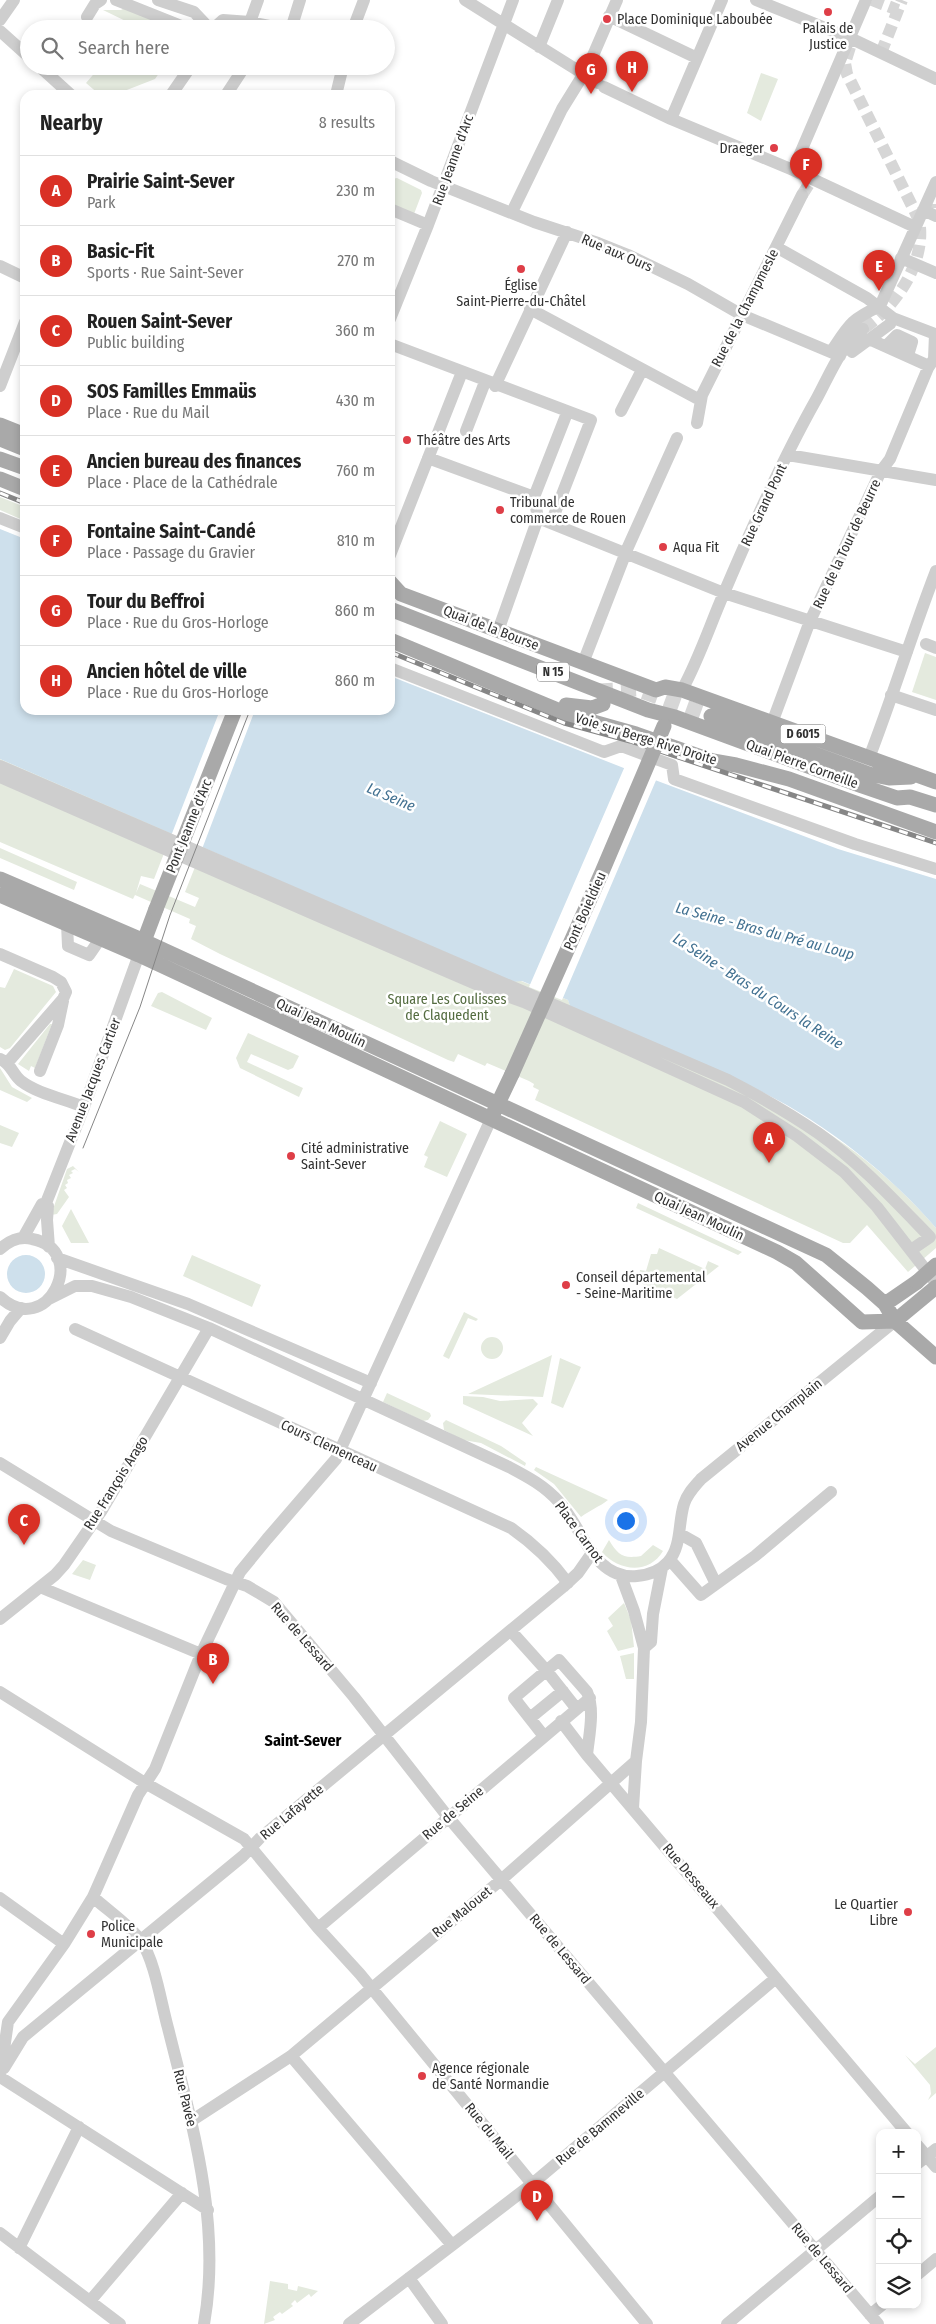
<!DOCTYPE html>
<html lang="en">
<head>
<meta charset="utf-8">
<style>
  body { margin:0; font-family:"Fira Sans Condensed",sans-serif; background:#f2f2f2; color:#222 }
  .controls { position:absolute; right:15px; bottom:15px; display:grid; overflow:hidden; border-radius:10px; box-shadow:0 2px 8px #0003 }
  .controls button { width:45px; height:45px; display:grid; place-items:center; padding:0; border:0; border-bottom:1px solid #e0e0e0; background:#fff; color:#222; font:25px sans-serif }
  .you { position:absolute; left:625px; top:1520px; width:18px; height:18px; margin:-12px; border:4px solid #fff; border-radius:50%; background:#1a73e8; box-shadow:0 0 0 8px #1a73e833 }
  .badge { display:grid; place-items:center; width:32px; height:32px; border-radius:50%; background:#d93025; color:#fff; font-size:16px; font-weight:700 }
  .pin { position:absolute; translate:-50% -41px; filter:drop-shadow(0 1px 2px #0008) }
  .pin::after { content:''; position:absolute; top:26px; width:18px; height:15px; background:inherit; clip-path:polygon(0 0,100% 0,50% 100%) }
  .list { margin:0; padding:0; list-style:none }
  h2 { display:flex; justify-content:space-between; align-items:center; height:65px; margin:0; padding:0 20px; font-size:21px }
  h2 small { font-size:16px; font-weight:400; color:#767676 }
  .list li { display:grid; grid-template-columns:32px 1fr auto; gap:15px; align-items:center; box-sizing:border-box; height:70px; padding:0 20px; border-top:1px solid #e0e0e0 }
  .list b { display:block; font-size:19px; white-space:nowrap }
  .list p { margin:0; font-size:16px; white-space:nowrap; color:#767676 }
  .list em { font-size:16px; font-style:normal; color:#767676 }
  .icon { flex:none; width:28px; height:28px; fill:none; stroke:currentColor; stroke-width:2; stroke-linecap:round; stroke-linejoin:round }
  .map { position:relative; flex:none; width:936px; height:2324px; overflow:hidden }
  .search { position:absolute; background:#fff; box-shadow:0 2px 8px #0003; left:20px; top:20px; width:375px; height:55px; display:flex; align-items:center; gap:12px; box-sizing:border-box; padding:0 18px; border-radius:28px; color:#767676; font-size:19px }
  .panel { position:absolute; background:#fff; box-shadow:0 2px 8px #0003; left:20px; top:90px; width:375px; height:625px; border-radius:15px }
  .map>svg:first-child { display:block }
</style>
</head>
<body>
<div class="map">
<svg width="936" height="2324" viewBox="0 0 936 2324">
  <rect width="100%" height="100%" fill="#fff"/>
  <path fill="#e4eade" d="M126,7L181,29H142L103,10H121Z
    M96,66H164L155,79L114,95H100L86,83L98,69Z
    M761,73L778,79L761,121L747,113Z
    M397,178L421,190L422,193L414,214L390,205V185L392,179Z
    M0,497L25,507V521L0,510Z
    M925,653L936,657V700L912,692Z
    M0,759L172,833L154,879L141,876L136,893L140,884L195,907L199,898L185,892L203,847L307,894L568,1000L570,1005C702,1064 840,1114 936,1228V1248L908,1272L867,1225L850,1243H843L535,1100L539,1090L533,1087L534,1084L529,1081L487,1063L485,1066L458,1054L454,1062L448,1060L220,954L191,939L196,926L189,923L190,919L135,895L133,899L0,842Z
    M0,848L77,882L74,890L0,858Z
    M14,969L53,986L56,992L10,1048L5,1050L0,1047V987L5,988Z
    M162,992L212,1018L206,1030L151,1006L158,993Z
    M50,1024H52L35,1068L31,1066L29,1071L18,1064Z
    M248,1033L299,1056L293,1068L288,1070L251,1054L247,1062L303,1088L299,1097L240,1068L236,1058Z
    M0,1068L12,1087L32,1098L27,1102L0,1090Z
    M440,1121L467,1134L447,1177L424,1167L428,1157L424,1155Z
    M0,1125L19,1133L12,1147L0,1143Z
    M73,1166L79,1172L75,1169L71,1171L73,1173L69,1175L71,1178L67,1180L68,1183L65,1185L67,1188L64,1190L69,1197L57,1214L51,1215L67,1169Z
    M638,1203L742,1252L738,1255L636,1208Z
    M71,1209L89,1243H71L62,1226Z
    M659,1248L705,1269L708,1261L719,1266L677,1299L638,1282L640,1270L646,1271L651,1254H657Z
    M192,1255L261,1285L252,1307L183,1276Z
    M464,1312L478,1319L476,1321L468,1318L449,1359L443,1356Z
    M481 1348a11 11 0 1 1 22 0a11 11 0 1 1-22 0Z
    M552,1355L543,1397L468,1394Z
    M560,1358L581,1367L563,1408L551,1403Z
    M387,1393L430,1413L431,1416L428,1420L423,1421L383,1402Z
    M463,1396L483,1397L500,1401L533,1399L538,1404L522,1423L533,1436L463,1404Z
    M446,1420L501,1446L526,1463L525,1466L481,1443L463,1440L444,1430L443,1423Z
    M536,1467L608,1500C599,1507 590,1510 581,1517L554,1484L534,1470Z
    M609,1540C618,1555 623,1559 641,1556L653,1545L663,1551C649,1575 618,1571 602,1552Z
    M83,1560L96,1565L90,1580L72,1574Z
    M624,1603L631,1620L634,1647L618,1651L607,1631L613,1626L608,1618Z
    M634,1653V1679H626L620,1656Z
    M936,2047V2093L928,2100L931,2094L930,2085L905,2055L915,2064Z
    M270,2281L288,2284V2289L297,2291L298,2286L318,2291L311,2297L309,2294L297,2303L295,2300L291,2304L293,2306L282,2314L280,2312L273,2317L275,2320L264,2324Z"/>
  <path fill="#cee0ec" d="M0,529L25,539V710H390V676L639,774L838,849L936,879V1228C892,1176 825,1123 764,1093C700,1061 634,1035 570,1006L568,1000L522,981L512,982L0,759Z
    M7 1274a19 19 0 1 1 38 0a19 19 0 1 1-38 0Z"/>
  <path fill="#fff" d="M220,710H255L202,849L171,836Z
    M625,766L657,778L562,1000L529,987Z"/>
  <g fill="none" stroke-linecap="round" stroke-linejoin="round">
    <path stroke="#d6d6d6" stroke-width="12" stroke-dasharray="12 6" stroke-linecap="butt" d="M872,0L898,10
      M850,47L845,63L847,74L919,220C927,262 896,306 863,329
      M881,53L902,0
      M802,195L809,184
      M936,204V208"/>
    <path stroke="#d6d6d6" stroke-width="15" stroke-dasharray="15 8" stroke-linecap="butt" d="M598,691L636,689L711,716"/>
    <path stroke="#cecece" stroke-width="12" d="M116,0L189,29
      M158,0L194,12L210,29
      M465,0L598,83
      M756,0L850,38L936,79
      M609,16L697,58
      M87,17L95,4L101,0
      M0,20L14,0
      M250,22L258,0
      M213,29L223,20L250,22L284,29
      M291,29L300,0
      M353,29L364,0
      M0,31L29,57
      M539,47L558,0
      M39,66L71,95
      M604,87L671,119L793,170L915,227
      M171,95L191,66
      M226,95L245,66
      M336,95L343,66
      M671,119L722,0
      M390,161L431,181L534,222L598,243L628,255L688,284L742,315L840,356
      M793,170L866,0
      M390,209L428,225
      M923,210L936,216
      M512,212L562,109L588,67L617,0
      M776,247L867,298L893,318L935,334L934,359
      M901,258L936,273
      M0,266L25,278
      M880,306L936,182
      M530,309L700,400
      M390,319L428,225L513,0
      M897,335L912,342L909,352L889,343Z
      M869,339L929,366
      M390,344L591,420L551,523
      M831,352C849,325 850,320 880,306
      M852,352L890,324L893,318
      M0,386L25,322
      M495,386L567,232
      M621,411L642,370
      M697,423L702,395L802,195
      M466,431L485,382
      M788,455L936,480
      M428,458L534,497
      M0,518L25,528
      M538,518L724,593L907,652
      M390,555L462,372
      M498,631L538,518L534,497L567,413
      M926,644L936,648
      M583,663L628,547L677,438
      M390,668L604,752L621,746L672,765L674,779L855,844L936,869
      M682,690C699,659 710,625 724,593C752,527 782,460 817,398C830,374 841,345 863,329
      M891,695L936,710
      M772,723L810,621L881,471L890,459L928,368L934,359L936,360
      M869,758C893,696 912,633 936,571
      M0,766L728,1080C759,1096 789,1113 818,1133C859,1162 895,1201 930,1237L911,1250
      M0,777L325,919L485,988L524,1002L744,1102L797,1136L844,1172L877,1207L936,1283
      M67,924L68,946L89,955L100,939
      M0,954L53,977L61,982L66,992L63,999L8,1062
      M0,1059C11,1063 12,1074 21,1081C38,1094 65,1099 84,1107
      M40,1071L58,1025L63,1001
      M23,1238L42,1204L46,1203
      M49,1247L47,1220L48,1206L46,1203L84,1107L142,946
      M0,1249C9,1241 20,1236 32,1239C91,1250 47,1341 0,1297
      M57,1258L188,1304L371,1383
      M49,1299L75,1286H92L131,1297L209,1328L509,1467C528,1477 545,1486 559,1502C583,1528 593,1580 637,1576C649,1575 660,1571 668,1562C682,1546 678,1523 684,1504C687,1494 694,1487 701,1479L895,1321
      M75,1329L511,1528C534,1544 551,1560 568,1583
      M0,1338L10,1321L21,1308
      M0,1463L111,1531L226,1579L247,1586L274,1602L354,1697L448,1817L878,2324
      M680,1534L696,1543L716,1584
      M670,1560L701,1595L755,1556L831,1492
      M621,1576L634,1611L644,1648L641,1722L636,1761L633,1808
      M40,1587L201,1654
      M0,1619L55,1575L64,1565L102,1510L209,1328
      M511,1631L546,1670L576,1708
      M644,1648L651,1642L653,1614L662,1568
      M0,1692L145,1783L244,1839L318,1928L360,1974L647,2324
      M530,1718L563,1691
      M561,1721L587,1755
      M543,1735L514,1698L559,1660L587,1692C595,1710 589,1735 587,1755L907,2133
      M93,1897C106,1909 132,1927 141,1941C155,1961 161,2003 168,2028C192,2124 222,2224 204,2324
      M0,1898L64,1944
      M318,1928L590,1698
      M291,2056L452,2245
      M4,2068L23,2037L243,1856L260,1838L563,1587L578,1573L592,1553
      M0,2077L8,2022L64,1944L93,1897L138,1795L155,1769L201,1654L240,1572L267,1539L336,1459L491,1119
      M0,2077L208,2210
      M191,2121L291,2056L501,1880L636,1761
      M917,2145L936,2167
      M917,2164L936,2149
      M0,2233L120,2324
      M19,2248L79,2127
      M917,2275L936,2259
      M409,2278L442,2324
      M90,2301L182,2193
      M870,2315L882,2305
      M349,2324L532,2184L776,1978
      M727,2324L880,2196"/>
    <path stroke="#a9a9a9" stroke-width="15" d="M0,425L25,435
      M0,439L25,449
      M0,459L25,468
      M0,479L25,489
      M390,582L401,594L656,690L665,687L682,690L936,782
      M390,609L648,710L675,717L862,786L897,798L910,797L936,805
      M390,640L572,716L636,734L713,761L736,765L789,779L936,832
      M566,705L592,708L603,704
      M711,716L869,774L889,778L911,777
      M0,879L144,941L826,1255L867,1288L885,1304L895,1321L936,1357
      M0,895L139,955L777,1252L796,1263L862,1322L895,1321
      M144,941L156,909
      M493,1114L512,1074
      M885,1304L917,1282
      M895,1321L936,1287"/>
    <path stroke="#868686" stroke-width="1" d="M83,1148L140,1007L170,915L250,710"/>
    <defs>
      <path id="rail" d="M0,493L25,503
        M390,652L564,723L630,741L936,843"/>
    </defs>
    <use href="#rail" stroke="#868686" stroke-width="5"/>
    <use href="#rail" stroke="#fff" stroke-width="3" stroke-dasharray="9" stroke-linecap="butt"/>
    <path stroke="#a9a9a9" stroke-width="15" d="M156,909L235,710
      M512,1074L602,872L664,726
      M917,1282L936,1265"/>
  </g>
  <g fill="#de3e47" stroke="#fff" stroke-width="2">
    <circle cx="828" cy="12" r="5"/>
    <circle cx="607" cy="19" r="5"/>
    <circle cx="774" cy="148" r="5"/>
    <circle cx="521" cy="269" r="5"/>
    <circle cx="407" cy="440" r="5"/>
    <circle cx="500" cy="510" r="5"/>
    <circle cx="663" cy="547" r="5"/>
    <circle cx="291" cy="1156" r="5"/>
    <circle cx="566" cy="1285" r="5"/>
    <circle cx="908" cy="1912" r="5"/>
    <circle cx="91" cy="1934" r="5"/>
    <circle cx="422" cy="2076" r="5"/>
  </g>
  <g text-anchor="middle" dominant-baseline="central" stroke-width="5" stroke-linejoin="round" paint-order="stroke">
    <g fill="#fff" stroke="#6f6f6f" stroke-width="1">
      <rect x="537" y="662.5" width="32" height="19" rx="4"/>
      <rect x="780.5" y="724.5" width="45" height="19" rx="4"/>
    </g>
    <g font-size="12" font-weight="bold" fill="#313131">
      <text x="553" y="672">N 15</text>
      <text x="803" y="734">D 6015</text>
    </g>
    <g font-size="14" fill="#313131" stroke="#fff" text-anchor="start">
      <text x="617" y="19">Place Dominique Laboubée</text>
      <text x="828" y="28" text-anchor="middle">Palais de<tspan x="828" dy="16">Justice</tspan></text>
      <text x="764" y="148" text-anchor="end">Draeger</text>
      <text x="521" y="285" text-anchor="middle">Église<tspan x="521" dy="16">Saint-Pierre-du-Châtel</tspan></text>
      <text x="417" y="440">Théâtre des Arts</text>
      <text x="510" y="502">Tribunal de<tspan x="510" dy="16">commerce de Rouen</tspan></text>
      <text x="673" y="547">Aqua Fit</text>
      <text x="301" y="1148">Cité administrative<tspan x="301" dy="16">Saint-Sever</tspan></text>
      <text x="576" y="1277">Conseil départemental<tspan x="576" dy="16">- Seine-Maritime</tspan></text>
      <text x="898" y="1904" text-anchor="end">Le Quartier<tspan x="898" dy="16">Libre</tspan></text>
      <text x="101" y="1926">Police<tspan x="101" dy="16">Municipale</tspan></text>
      <text x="432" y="2068">Agence régionale<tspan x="432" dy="16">de Santé Normandie</tspan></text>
    </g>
    <g font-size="14" fill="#313131" stroke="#fff">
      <text transform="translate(453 160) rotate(-70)">Rue Jeanne d'Arc</text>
      <text transform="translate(617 253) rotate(23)">Rue aux Ours</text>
      <text transform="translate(745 308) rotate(-63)">Rue de la Champmesle</text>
      <text transform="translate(764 505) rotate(-65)">Rue Grand Pont</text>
      <text transform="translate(847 544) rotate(-65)">Rue de la Tour de Beurre</text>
      <text transform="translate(491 628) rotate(21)">Quai de la Bourse</text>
      <text transform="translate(646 739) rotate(17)">Voie sur Berge Rive Droite</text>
      <text transform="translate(802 764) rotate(20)">Quai Pierre Corneille</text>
      <text transform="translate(189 826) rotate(-68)">Pont Jeanne d'Arc</text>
      <text transform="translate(585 911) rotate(-66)">Pont Boieldieu</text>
      <text transform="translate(321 1023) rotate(25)">Quai Jean Moulin</text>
      <text transform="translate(93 1080) rotate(-69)">Avenue Jacques Cartier</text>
      <text transform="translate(699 1216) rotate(25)">Quai Jean Moulin</text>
      <text transform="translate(779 1415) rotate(-39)">Avenue Champlain</text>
      <text transform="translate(329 1446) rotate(25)">Cours Clemenceau</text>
      <text transform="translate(116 1483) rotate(-58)">Rue François Arago</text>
      <text transform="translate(579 1532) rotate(54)">Place Carnot</text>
      <text transform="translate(302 1637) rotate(49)">Rue de Lessard</text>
      <text transform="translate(292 1812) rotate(-40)">Rue Lafayette</text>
      <text transform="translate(453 1813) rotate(-40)">Rue de Seine</text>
      <text transform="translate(691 1876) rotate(50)">Rue Desseaux</text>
      <text transform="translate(462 1912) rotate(-39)">Rue Malouet</text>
      <text transform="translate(560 1949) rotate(50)">Rue de Lessard</text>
      <text transform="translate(185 2098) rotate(76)">Rue Pavée</text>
      <text transform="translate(600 2127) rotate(-40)">Rue de Bammeville</text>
      <text transform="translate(489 2131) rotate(51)">Rue du Mail</text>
      <text transform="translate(822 2258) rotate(50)">Rue de Lessard</text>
    </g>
    <g font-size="14" fill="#546c40" stroke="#fff">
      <text x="447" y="999">Square Les Coulisses<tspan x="447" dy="16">de Claquedent</tspan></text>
    </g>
    <g font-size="15" font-style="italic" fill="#427191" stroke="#fff">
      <text transform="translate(391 797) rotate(23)">La Seine</text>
      <text transform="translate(765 931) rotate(15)">La Seine - Bras du Pré au Loup</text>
      <text transform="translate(758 991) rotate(33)">La Seine - Bras du Cours la Reine</text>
    </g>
    <g font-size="16" font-weight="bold" fill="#000" stroke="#fff">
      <text x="303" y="1740">Saint-Sever</text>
    </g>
  </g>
</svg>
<div class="controls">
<button>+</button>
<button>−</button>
<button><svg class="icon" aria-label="locate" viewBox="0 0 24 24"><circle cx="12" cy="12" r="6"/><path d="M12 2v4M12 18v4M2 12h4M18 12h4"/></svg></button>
<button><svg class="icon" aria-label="layers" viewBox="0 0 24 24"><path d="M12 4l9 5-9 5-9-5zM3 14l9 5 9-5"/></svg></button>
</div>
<div class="you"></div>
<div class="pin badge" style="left:769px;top:1163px">A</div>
<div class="pin badge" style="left:213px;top:1684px">B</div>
<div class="pin badge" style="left:24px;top:1545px">C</div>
<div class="pin badge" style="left:537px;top:2221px">D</div>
<div class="pin badge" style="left:879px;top:291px">E</div>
<div class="pin badge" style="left:806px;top:189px">F</div>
<div class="pin badge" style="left:591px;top:94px">G</div>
<div class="pin badge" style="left:632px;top:92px">H</div>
<div class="search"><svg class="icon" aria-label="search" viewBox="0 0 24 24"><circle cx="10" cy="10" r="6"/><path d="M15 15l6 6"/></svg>Search here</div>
<section class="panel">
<h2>Nearby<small>8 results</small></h2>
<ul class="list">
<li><span class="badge">A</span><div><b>Prairie Saint-Sever</b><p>Park</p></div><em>230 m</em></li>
<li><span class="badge">B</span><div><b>Basic-Fit</b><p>Sports · Rue Saint-Sever</p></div><em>270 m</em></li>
<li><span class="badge">C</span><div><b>Rouen Saint-Sever</b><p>Public building</p></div><em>360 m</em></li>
<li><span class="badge">D</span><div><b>SOS Familles Emmaüs</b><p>Place · Rue du Mail</p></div><em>430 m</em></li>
<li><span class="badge">E</span><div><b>Ancien bureau des finances</b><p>Place · Place de la Cathédrale</p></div><em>760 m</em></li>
<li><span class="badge">F</span><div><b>Fontaine Saint-Candé</b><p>Place · Passage du Gravier</p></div><em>810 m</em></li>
<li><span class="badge">G</span><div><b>Tour du Beffroi</b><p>Place · Rue du Gros-Horloge</p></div><em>860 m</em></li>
<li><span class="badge">H</span><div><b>Ancien hôtel de ville</b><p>Place · Rue du Gros-Horloge</p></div><em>860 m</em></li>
</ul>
</section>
</div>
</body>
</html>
